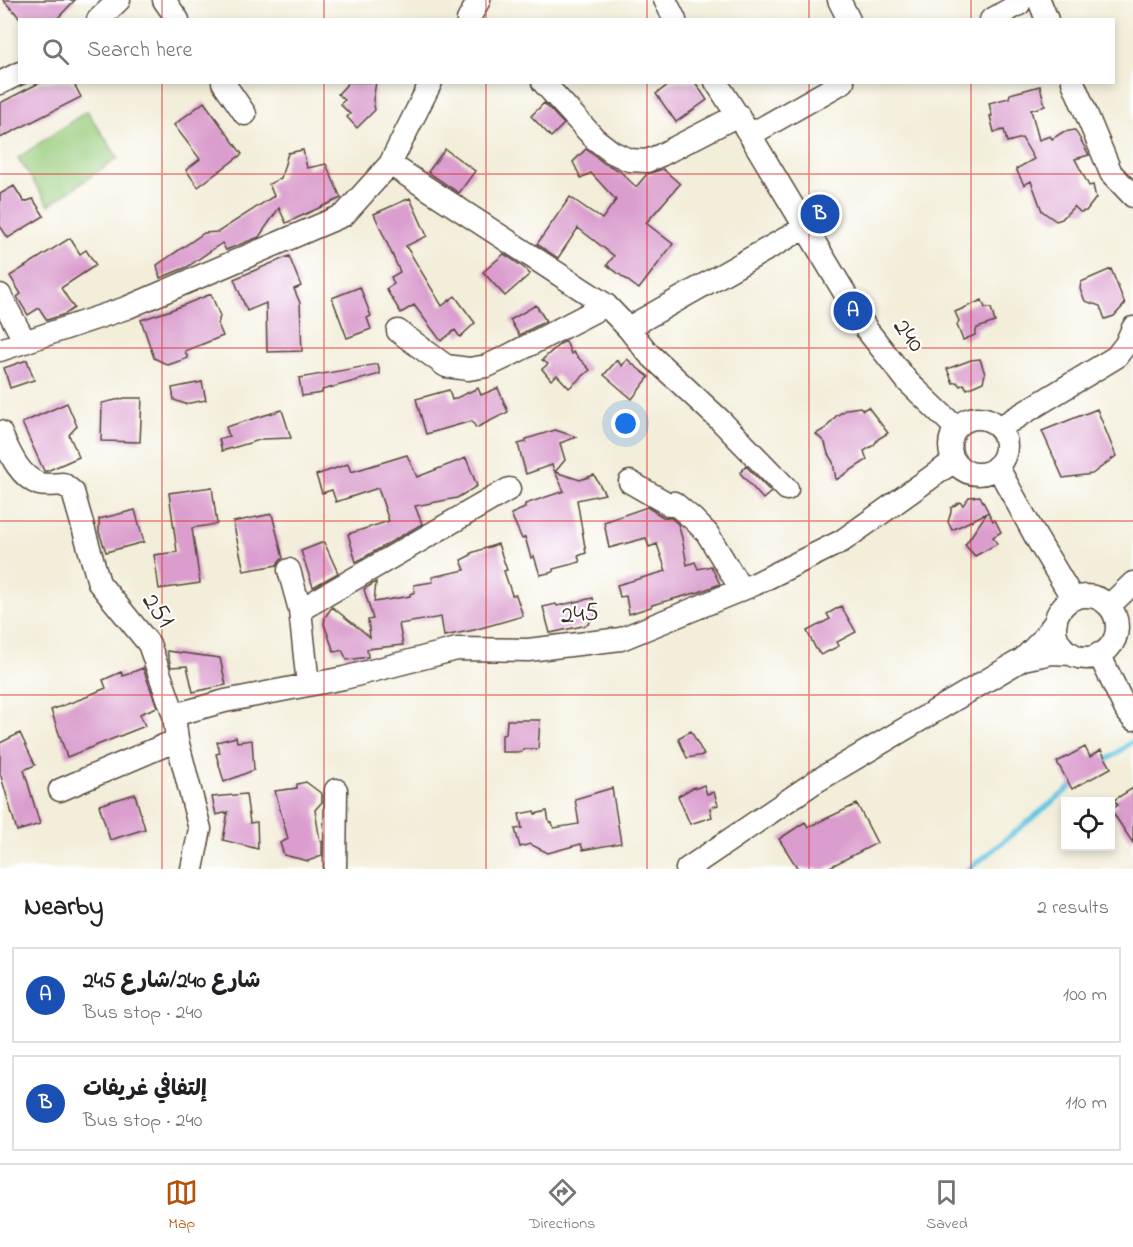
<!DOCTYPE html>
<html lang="en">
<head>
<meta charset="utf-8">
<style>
  body { margin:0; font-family:"Indie Flower","Playpen Sans Arabic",sans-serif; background:#f2f2f2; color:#202124 }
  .controls { position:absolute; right:18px; bottom:18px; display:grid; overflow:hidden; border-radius:0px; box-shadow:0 3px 9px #0003 }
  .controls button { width:54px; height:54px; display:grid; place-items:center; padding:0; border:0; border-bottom:2px solid #e0e0e0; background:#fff; color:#202124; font:30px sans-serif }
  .you { position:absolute; left:626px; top:424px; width:21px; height:21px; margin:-15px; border:4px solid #fff; border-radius:50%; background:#1a73e8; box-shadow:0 0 0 9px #1a73e833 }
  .badge { display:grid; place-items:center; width:39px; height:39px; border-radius:50%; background:#b45309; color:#fff; font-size:20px; font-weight:700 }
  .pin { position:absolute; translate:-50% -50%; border:3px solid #fff; box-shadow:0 2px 6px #0006 }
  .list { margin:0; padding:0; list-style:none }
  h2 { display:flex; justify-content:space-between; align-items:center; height:78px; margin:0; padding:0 24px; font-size:26px }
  h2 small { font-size:20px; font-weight:400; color:#757577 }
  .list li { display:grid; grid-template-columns:39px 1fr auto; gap:18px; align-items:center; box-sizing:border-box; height:96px; margin:0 12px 12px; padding:0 12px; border:2px solid #e0e0e0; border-radius:0px }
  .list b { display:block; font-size:22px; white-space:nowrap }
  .list p { margin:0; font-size:20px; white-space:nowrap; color:#757577 }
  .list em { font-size:20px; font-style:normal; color:#757577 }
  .icon { flex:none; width:33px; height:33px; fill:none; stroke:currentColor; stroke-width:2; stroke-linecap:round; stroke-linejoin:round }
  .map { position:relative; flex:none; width:1133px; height:869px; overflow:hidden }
  .search { position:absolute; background:#fff; box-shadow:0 3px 9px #0003; left:18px; right:18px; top:18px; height:66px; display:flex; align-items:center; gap:15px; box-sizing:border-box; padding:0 21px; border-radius:0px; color:#757577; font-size:22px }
  .sheet { height:294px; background:#fff }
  nav { display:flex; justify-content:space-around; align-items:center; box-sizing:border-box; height:84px; border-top:2px solid #e0e0e0; background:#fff; font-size:16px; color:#757577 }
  nav a { display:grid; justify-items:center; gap:3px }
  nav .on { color:#b45309 }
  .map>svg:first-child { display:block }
</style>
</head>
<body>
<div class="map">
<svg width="1133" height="869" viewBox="0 0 1133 869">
  <rect width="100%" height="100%" fill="#fff"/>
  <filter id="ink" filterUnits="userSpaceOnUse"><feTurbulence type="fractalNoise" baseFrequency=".0167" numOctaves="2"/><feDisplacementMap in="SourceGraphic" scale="12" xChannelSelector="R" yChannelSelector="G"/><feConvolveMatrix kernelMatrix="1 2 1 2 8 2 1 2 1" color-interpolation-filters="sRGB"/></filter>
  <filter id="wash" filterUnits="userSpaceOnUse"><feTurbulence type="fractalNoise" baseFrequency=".008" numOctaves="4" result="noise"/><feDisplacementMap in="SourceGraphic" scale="24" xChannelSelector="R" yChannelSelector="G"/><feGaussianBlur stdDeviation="1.35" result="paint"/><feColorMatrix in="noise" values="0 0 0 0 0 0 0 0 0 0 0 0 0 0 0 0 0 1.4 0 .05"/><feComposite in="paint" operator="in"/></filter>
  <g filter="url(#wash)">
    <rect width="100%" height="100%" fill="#f3eeda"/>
    <path fill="#99cd7e" stroke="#6a7c4e" stroke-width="1.5" d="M87,111L118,158L49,205L18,158Z"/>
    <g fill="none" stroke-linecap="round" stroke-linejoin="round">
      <path stroke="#64c6e2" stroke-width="5" d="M1103,763L1133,741
        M969,869L1076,783"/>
    </g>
    <g id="blocks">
      <path fill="#da9dce" d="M3,0H75L56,20H22Z
        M41,82H73L81,97L0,138V103Z
        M349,82H376L373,100L375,110L357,128L347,117L350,114L340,104L345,100L338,94Z
        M672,82H695L707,100L676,122L656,94Z
        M1040,86L1045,106L1031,110L1039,140L1050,136L1052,139L1063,132L1075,130L1089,155L1075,159L1089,186L1093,185L1096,198L1086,211L1080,212L1074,206L1062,219L1056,221L1042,211L1031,181L1024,185L1016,169L1034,159L1022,138L1007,142L1004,130L994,132L990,116H992L989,103L1009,98L1010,94Z
        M204,102L242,154L198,187L186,170L200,159L174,125Z
        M544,103L564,124L551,137L531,116Z
        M445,149L475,171L459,193L428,172Z
        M586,149L604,163L620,171L636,187L647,174L663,169L680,184L646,223L673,244L639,289L607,265L614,256L578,228L558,258L537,244L570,197L602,219L616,200L591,173L581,178L573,162Z
        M303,150L307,168L326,164L341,198L286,223L279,208L259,237L226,250L222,243L187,267L160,278L157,265L204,233L218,232L274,196L269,184L281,178L288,153Z
        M14,186L24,202L33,199L44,216L8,238L0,226V194Z
        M410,198L427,236L406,246L442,306L455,296L475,323L460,337L455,330L441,341L414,305L401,313L386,289L394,284L391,277L400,272L374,214Z
        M70,238L80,254L86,250L96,265L61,288L74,308L65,314L47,320L39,308L28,315L17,297L21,294L10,276Z
        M504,254L524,268L530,274L505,296L483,272Z
        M289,256L301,286L294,289L300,303L302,351L267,352L266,303L247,311L234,279Z
        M1111,269L1125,304L1114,316L1105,319L1100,306L1085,301L1080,289L1081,282Z
        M360,287L371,316L367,318L371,329L347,338L332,298Z
        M211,294L220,316L218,324L223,336L185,351L188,358L168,365L154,358L141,320L171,310Z
        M982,300L985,308H991L995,322L977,328L975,335L963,340L957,325L959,321L955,312Z
        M536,305L546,321L519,335L510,320Z
        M566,341L571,354L573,352L590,370L569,388L557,375L551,380L542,369L548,364L542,360L560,344Z
        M627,359L636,367L649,377L632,399L604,375L617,360L622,366Z
        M980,359L985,374L983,382L967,389L964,384L960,386L957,382L953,383L947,369L971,360Z
        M27,360L34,380L10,388L4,368Z
        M378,364L380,374L322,390V393L302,396L299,378Z
        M202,382L206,400L185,404L174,400L172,388Z
        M478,388L481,395L498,388L508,412L476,428L472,421L426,434L416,399L449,390L452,400Z
        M125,398H142L140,442L101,441L102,403Z
        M67,403L77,426L69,435L79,457L47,471H44L22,423Z
        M860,407L863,410L868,407L888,433L878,439L874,445L864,451L867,460L836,480L833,462L828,454L825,443L816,434L826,428L836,416L847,409Z
        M1097,409L1116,456L1092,474L1063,478L1042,431Z
        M282,410L291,438L263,439L222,451L219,439L229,436L226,427Z
        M555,430L577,437L560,443L565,460L555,472L552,465L526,474L518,444L526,442V439Z
        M407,455L417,477L466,458L477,486L457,498L415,506L422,524L356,562L348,534L389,521L378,488L336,502L332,490L322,493L316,475L348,464L351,472Z
        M746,466L773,494L771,492L763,499L740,473Z
        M555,472L580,480L594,475L605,494L577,500L586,553L578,556L580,562L553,569V572L540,575L534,556L531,558L525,537L522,539L511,514L525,508V504L564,491Z
        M212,487L217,524L192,528L200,583L159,589L154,555L177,552L169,493Z
        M980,496L993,521L995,520L1001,532L993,537L997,544L975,556L965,545L987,513L952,530L948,522L951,512V508L960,502L963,505L969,497Z
        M647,507L663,517L671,518L678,524L682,538L687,565L695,562L698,569L711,566L720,584L699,592L652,605L651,607L629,614L626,596L620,597L617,585L666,571L657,544L649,547L646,538L609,548L604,522Z
        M135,510L144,542L106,552L99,532V519Z
        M272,514L283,558L279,561L277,565L244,571L233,522Z
        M324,542L338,573L313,587L301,551Z
        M498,544L507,570L504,571L512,595H516L523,616L474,630L444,636L441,617L399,624L403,645L367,649L368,657L347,660L342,650L334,652L324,624L325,617L332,607L370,637L368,620L373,619L364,589L376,582L374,602L410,596V594L415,592L414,585L433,582L432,577L465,570L461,560L471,555V553Z
        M593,598L596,615L587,625L550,633L543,607L556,604L557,606Z
        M841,606L856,632L837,642L839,646L821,655L816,649L807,631L830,619L827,614Z
        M167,651L220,658L226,685L193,692L187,666L171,667Z
        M143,668L157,707L140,714L145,726L67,757L51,710L89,696V695L106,688L103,680L121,672L123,676Z
        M507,720H540L538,749H523L522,752H502V735L506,734Z
        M691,731L704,755L687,758L678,738Z
        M20,733L35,765L24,770L40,824L17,831L0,773V743Z
        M236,737L237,742L252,740L254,770L224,782L216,754L220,753L217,742Z
        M1085,747L1090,757L1101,750L1111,768L1072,789L1057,762Z
        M306,782L322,794V802L315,810L320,841H322V856L308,861L284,855L280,843L288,839L275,791L297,788V784Z
        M704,785L707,794L714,792L718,805L710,808L712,817L690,824L678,796L694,787L697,788Z
        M612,788L621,843L583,850L581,844L548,853L530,844L520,847L515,829L522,828L519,814L534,811L535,814L547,811L549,822L552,823L554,828L579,824L575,799Z
        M1133,788V843L1111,810L1118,805L1114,800Z
        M135,794L145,829L110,840L99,805Z
        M246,794L250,823L257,822L258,849L223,840L228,812L216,815L212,797Z
        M857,804L877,843L826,869H798L779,839L805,822L808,827Z"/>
    </g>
  </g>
  <g filter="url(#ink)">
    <use href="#blocks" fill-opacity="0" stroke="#57473a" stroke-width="1.5"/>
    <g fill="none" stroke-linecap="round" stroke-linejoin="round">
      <defs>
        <path id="minor" d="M164,0L178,20
          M665,0L675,20
          M839,0L849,20
          M1039,0L1047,20
          M98,20L119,0
          M468,20L479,0
          M991,20L1019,4
          M223,82L245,114
          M543,82L595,139L612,152L629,160L647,161L661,155L738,115
          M716,82L750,135L867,330L908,382L956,428
          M1073,82L1111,173L1133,196
          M0,83L20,73
          M750,135L843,82
          M390,164L606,305L628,328L648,353L720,420L787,489
          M0,295L25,342
          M628,328L806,227
          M398,331L446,366L469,369L487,366L506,357L606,305
          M0,350L126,308L344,215L390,164L431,82
          M950 446a28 28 0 1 1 56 0a28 28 0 1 1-56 0Z
          M999,428L1116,357L1126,344L1133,328
          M0,432C9,451 18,476 39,484C46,486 56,484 63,484L73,492L99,583L149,644L174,715L177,740L200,829L192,869
          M997,466L1037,539L1073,599
          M630,482L670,505L674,503L693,519L707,533L741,589
          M289,570L300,610L308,685
          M1055 627a31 31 0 1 1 62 0a31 31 0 1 1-62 0Z
          M1109,606L1133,583
          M300,610L509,489
          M1056,621L1041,641L1023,659L1052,653L1072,654
          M1099,654L1126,710L1133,719
          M174,715L225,701L344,678L457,649L528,650L621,639L755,584L842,541L954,461
          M60,790L177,740
          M335,869L336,790
          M687,869L815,782L1023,659"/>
      </defs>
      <use href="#minor" stroke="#57473a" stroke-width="25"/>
      <use href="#minor" stroke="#fff" stroke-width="22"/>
    </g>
  </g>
  <path fill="none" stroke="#d62828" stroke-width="1.5" stroke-opacity="0.55" d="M162,0V20M324,0V20M486,0V20M647,0V20M809,0V20M971,0V20M162,82V869M324,82V869M486,82V869M647,82V869M809,82V869M971,82V869M0,174H1133M0,348H1133M0,521H1133M0,695H1133"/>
  <g text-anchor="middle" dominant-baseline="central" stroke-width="4.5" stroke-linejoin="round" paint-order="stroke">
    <g font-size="26" fill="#3b2a1e" stroke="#fff">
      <text transform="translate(908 336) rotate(52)">240</text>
      <text transform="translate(157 611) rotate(54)">251</text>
      <text transform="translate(580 615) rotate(-7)">245</text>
    </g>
  </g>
</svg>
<div class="controls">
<button><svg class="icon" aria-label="locate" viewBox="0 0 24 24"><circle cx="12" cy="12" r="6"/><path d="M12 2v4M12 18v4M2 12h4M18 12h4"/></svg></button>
</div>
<div class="you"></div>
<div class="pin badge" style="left:853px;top:311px;background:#1a4fb4">A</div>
<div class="pin badge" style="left:820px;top:214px;background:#1a4fb4">B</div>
<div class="search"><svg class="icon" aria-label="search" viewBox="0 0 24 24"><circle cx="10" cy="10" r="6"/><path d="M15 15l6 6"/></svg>Search here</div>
</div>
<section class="sheet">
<h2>Nearby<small>2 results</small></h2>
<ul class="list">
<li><span class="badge" style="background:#1a4fb4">A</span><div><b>شارع 240/شارع 245</b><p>Bus stop · 240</p></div><em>100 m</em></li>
<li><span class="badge" style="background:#1a4fb4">B</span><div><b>إلتفافي غريفات</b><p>Bus stop · 240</p></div><em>110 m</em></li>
</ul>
</section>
<nav>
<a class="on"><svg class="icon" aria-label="map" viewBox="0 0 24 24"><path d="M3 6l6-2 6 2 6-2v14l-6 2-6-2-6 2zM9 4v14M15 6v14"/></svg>Map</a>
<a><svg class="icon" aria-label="directions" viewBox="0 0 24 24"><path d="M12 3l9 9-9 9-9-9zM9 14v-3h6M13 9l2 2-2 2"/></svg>Directions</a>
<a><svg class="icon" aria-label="saved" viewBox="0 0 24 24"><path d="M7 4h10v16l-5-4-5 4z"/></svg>Saved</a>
</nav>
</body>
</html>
